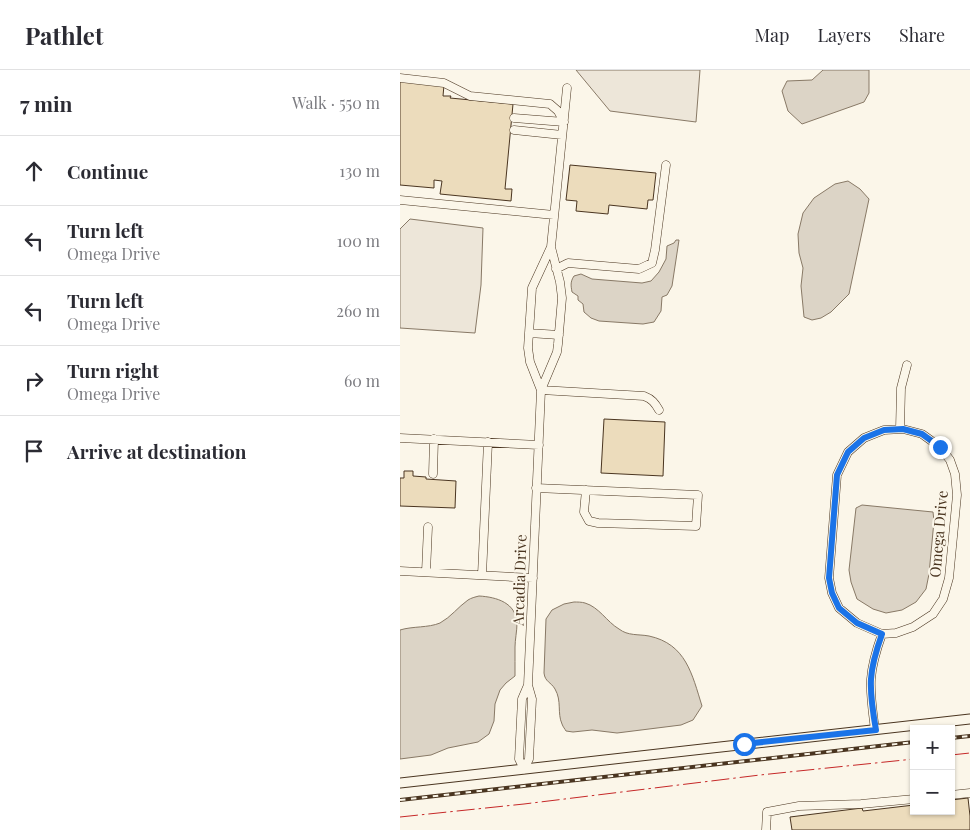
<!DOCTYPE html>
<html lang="en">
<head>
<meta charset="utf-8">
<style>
  body { margin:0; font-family:"Playfair Display",serif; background:#f2f2f3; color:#2b2b33 }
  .controls { position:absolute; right:15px; bottom:15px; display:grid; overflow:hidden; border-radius:0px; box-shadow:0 1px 4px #0004 }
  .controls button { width:45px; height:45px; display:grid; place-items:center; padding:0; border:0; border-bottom:1px solid #e1e1e2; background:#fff; color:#2b2b33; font:25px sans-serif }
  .stop { position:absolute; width:15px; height:15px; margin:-11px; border:4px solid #1a73e8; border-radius:50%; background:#fff }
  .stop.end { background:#1a73e8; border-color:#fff; box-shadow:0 1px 5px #0008 }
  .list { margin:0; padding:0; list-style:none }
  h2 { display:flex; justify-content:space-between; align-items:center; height:65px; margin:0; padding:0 20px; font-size:21px }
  h2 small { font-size:16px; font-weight:400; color:#7c7c81 }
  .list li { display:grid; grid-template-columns:32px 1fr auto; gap:15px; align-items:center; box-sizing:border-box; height:70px; padding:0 20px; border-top:1px solid #e1e1e2 }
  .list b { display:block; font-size:19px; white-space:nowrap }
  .list p { margin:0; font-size:16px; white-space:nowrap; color:#7c7c81 }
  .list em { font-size:16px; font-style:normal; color:#7c7c81 }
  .icon { flex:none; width:28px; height:28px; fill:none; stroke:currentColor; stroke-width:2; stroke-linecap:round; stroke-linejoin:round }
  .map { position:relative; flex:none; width:570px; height:760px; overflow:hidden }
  header { display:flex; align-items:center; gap:30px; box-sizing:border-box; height:70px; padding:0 25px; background:#fff; border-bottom:1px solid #e1e1e2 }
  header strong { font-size:24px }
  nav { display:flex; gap:28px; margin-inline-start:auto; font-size:18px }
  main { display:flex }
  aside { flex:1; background:#fff }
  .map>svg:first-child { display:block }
</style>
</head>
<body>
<header>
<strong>Pathlet</strong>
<nav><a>Map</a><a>Layers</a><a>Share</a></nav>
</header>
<main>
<aside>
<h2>7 min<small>Walk · 550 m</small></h2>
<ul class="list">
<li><svg class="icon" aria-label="ahead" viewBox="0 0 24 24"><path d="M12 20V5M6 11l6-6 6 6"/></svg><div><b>Continue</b></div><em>130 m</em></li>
<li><svg class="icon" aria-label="left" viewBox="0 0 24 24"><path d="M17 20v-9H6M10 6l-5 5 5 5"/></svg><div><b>Turn left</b><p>Omega Drive</p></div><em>100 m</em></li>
<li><svg class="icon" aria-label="left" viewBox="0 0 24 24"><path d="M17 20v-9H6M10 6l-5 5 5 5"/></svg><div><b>Turn left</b><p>Omega Drive</p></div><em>260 m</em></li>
<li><svg class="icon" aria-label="right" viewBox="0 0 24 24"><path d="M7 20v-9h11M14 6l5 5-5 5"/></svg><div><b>Turn right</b><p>Omega Drive</p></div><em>60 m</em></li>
<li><svg class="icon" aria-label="arrive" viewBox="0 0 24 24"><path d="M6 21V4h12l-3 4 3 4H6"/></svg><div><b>Arrive at destination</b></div></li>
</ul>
</aside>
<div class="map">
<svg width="570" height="760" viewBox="0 0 570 760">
  <rect width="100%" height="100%" fill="#fbf6e9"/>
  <path fill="#ede6d9" stroke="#887966" d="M176,0H300L296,52L210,41Z
    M10,149L83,158L81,215L75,263L0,258V159Z"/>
  <path fill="#dcd4c6" stroke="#887966" d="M423,0H469V23L464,32L402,54L388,41L382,21L387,11L412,10Z
    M448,111L460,119L469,129L449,224L431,242L421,248L412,250L404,247L401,216L403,198L399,183L398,164L403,143L414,128L435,114Z
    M276,170H279L272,216L267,225L262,227L261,241L254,252L243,254L199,251L191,248L184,242L183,234L178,230V226L172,222C171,216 170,212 174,206L181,204L192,209L242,213L251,211L259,202L266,189L267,176L274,173Z
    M462,435L533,442L534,451L529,504L526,519L516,532L502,540L486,543L473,539L457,529L451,512L449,500L456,438Z
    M79,526C97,527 116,533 117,553C117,561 115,570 115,577C115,587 115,596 115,606L106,613L100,620L95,634L94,651L89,664L78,672L48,678L31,685L0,689V560C13,556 28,558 40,553C51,547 58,537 68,530C71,528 75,527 79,526Z
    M174,532C177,532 182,532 185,533C199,537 207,552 219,559C228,566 238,564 249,566C286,574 292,604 302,636L293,650L281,655L217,663L192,660L173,662L166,661C165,659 163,657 162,654C157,643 162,631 155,619C151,612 145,612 144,603L146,549L152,540L164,534Z"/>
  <path fill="#ecdcbc" stroke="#4a3520" d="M0,11L44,15L43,26H51L50,28L113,34L105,119H112L111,131L40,124L42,111L34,110V118L0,115Z
    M170,95L256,103L253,130H248L247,139L209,135L208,144L176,141L177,131L166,130Z
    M204,349L265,352L263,406L201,403Z
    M4,401H13V406L26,407V409L56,411L55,438L0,436V408H4Z
    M568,728L570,746V760H392L390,747L462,738L463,741L514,735V741H551V730Z"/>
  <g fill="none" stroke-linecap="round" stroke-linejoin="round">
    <defs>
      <path id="minor" d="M0,8L44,13L70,26L150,34L158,41L164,52
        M114,48L164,52
        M114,60L162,65
        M0,130L154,145
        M151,177L132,218L128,278L130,292L141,320L157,282L158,274L162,228L160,212L151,177L167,18
        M156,199L168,193L239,199L252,193L255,180L266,95
        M129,263L159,265
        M500,359L501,318L507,295
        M503,359L522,364L540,377L550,390L555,404L557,425L549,508L543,529L533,544L513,557L496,563L482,564L457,553L439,538L432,523L429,508L437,405L448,382L464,368L484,360Z
        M0,368L139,375
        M33,404L34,369
        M136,418L298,425L296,456L198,453L189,451L184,442L186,420
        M0,501L133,508
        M26,502L28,457
        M82,505L88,372
        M475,660C473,643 470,626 471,609C472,593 477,578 482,564
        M124,699L119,689L122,629L128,615L141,320L244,326C252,329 255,333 259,340
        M124,699L129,689L132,629L128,615
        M551,725L570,723
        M366,760L367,742L399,736L461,734L514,729"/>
      <path id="major" d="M0,713L570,649"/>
    </defs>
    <use href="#minor" stroke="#4a3520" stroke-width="9"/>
    <use href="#major" stroke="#4a3520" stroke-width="11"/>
    <use href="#minor" stroke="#fbf6e9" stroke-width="8"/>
    <use href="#major" stroke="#fbf6e9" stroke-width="9"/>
    <defs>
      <path id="rail" d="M551,668L570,666
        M0,730L514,672"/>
    </defs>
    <use href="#rail" stroke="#4a3520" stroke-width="4"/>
    <use href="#rail" stroke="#fbf6e9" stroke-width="2" stroke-dasharray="5.5" stroke-linecap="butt"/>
    <path stroke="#c62828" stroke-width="1" stroke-dasharray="18 4 2.5 4" stroke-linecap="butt" d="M551,685L570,683
      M0,747L124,734L360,705L514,689"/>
  </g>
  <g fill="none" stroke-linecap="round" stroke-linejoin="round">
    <path stroke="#1a73e8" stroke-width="6" d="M344,674L476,660C473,643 470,626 471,609C472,593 477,578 482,564L457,553L439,538L432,523L429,508L437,405L448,382L464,368L484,360L503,359L522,364L540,377"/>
  </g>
  <g text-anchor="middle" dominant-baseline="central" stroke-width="4" stroke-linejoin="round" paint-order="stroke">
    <g font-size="15" fill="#4a3520" stroke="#fbf6e9">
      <text transform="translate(538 464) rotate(-85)">Omega Drive</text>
      <text transform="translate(119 510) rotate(-88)">Arcadia Drive</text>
    </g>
  </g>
</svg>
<div class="controls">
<button>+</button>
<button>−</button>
</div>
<div class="stop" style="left:344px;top:674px"></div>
<div class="stop end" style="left:540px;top:377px"></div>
</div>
</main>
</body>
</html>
